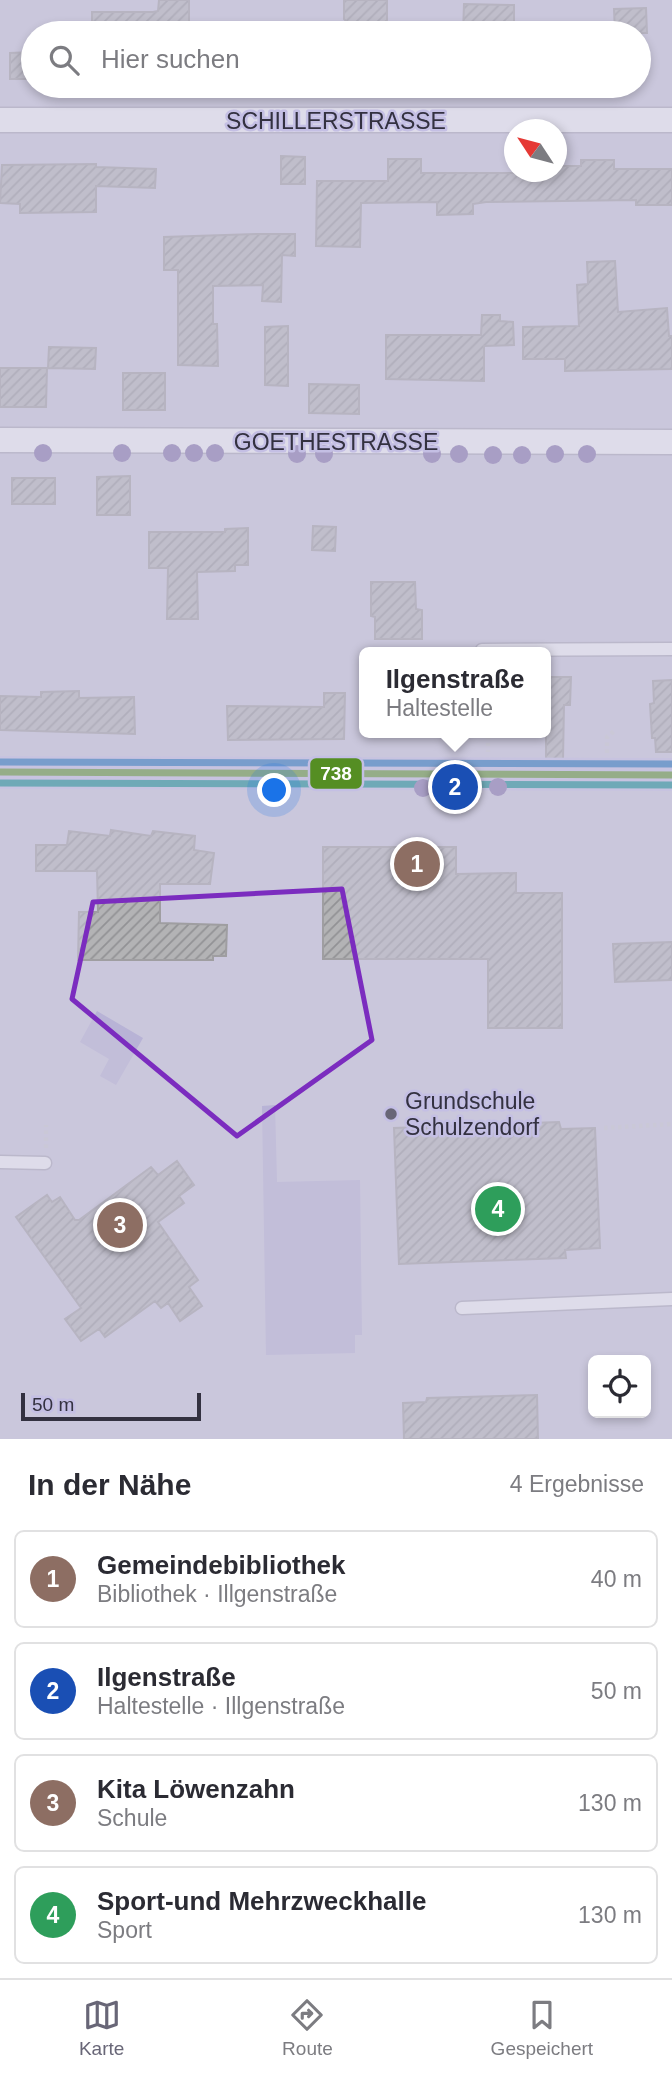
<!DOCTYPE html>
<html lang="de">
<head>
<meta charset="utf-8">
<style>
  body { margin:0; font-family:Helvetica,sans-serif; background:#f7f7f7; color:#2b2b33 }
  .controls { position:absolute; right:21px; bottom:21px; display:grid; overflow:hidden; border-radius:10px; box-shadow:0 4px 10px #0003 }
  .controls button { width:63px; height:63px; display:grid; place-items:center; padding:0; border:0; border-bottom:2px solid #e1e1e2; background:#fff; color:#2b2b33; font:35px sans-serif }
  .compass { position:absolute; left:504px; top:119px; width:63px; height:63px; border-radius:50%; background:#fff; box-shadow:0 4px 10px #0003; rotate:306deg }
  .scale { position:absolute; left:21px; bottom:18px; width:180px; box-sizing:border-box; padding-left:7px; border:4px solid #333140; border-top:0; font-size:19px; line-height:24px; white-space:nowrap; color:#333140; -webkit-text-stroke:5px #c4bfe4; paint-order:stroke }
  .you { position:absolute; left:275px; top:791px; width:24px; height:24px; margin:-18px; border:5px solid #fff; border-radius:50%; background:#1a73e8; box-shadow:0 0 0 10px #1a73e833 }
  .badge { display:grid; place-items:center; width:46px; height:46px; border-radius:50%; background:#686677; color:#fff; font-size:23px; font-weight:700 }
  .pin { position:absolute; translate:-50% -50%; border:4px solid #fff; box-shadow:0 2px 7px #0006 }
  .popup { position:absolute; left:359px; top:647px; width:192px; height:91px; box-sizing:border-box; display:grid; place-content:center; border-radius:10px; background:#fff; filter:drop-shadow(0 2px 5px #0005); font-size:23px; white-space:nowrap; color:#7c7c81 }
  .popup b { font-size:26px; color:#2b2b33 }
  .popup::after { content:''; position:absolute; left:50%; top:100%; margin-left:-14px; border:14px solid transparent; border-top-color:#fff }
  .list { margin:0; padding:0; list-style:none }
  h2 { display:flex; justify-content:space-between; align-items:center; height:91px; margin:0; padding:0 28px; font-size:30px }
  h2 small { font-size:23px; font-weight:400; color:#7c7c81 }
  .list li { display:grid; grid-template-columns:46px 1fr auto; gap:21px; align-items:center; box-sizing:border-box; height:98px; margin:0 14px 14px; padding:0 14px; border:2px solid #e1e1e2; border-radius:10px }
  .list b { display:block; font-size:26px; white-space:nowrap }
  .list p { margin:0; font-size:23px; white-space:nowrap; color:#7c7c81 }
  .list em { font-size:23px; font-style:normal; color:#7c7c81 }
  .icon { flex:none; width:38px; height:38px; fill:none; stroke:currentColor; stroke-width:2; stroke-linecap:round; stroke-linejoin:round }
  .map { position:relative; flex:none; width:672px; height:1439px; overflow:hidden }
  .search { position:absolute; background:#fff; box-shadow:0 4px 10px #0003; left:21px; right:21px; top:21px; height:77px; display:flex; align-items:center; gap:18px; box-sizing:border-box; padding:0 24px; border-radius:38px; color:#7c7c81; font-size:26px }
  .sheet { height:539px; background:#fff }
  nav { display:flex; justify-content:space-around; align-items:center; box-sizing:border-box; height:98px; border-top:2px solid #e1e1e2; background:#fff; font-size:19px; color:#7c7c81 }
  nav a { display:grid; justify-items:center; gap:4px }
  nav .on { color:#686677 }
  .map>svg:first-child { display:block }
</style>
</head>
<body>
<div class="map">
<svg width="672" height="1439" viewBox="0 0 672 1439">
  <defs>
    <pattern id="building-hatch" width="6" height="6" patternUnits="userSpaceOnUse" patternTransform="scale(1.75)"><rect width="6" height="6" fill="#b3b3b5"/><path d="M-1 1l2-2M0 6l6-6M5 7l2-2" fill="none" stroke="#929295"/></pattern>
  </defs>
  <rect width="100%" height="100%" fill="#cac7dc"/>
  <path fill="#b8b3d6" d="M97,1011L143,1038L116,1085L100,1076L109,1059L80,1042Z
    M275,1105L277,1182L360,1180L362,1335H355V1353L266,1355L262,1106Z"/>
  <path fill="url(#building-hatch)" stroke="#9f9ea1" stroke-width="2" d="M159,0H189V32L92,33V12H153L158,11Z
    M344,0H387V20L383,24V33H349V24L344,19Z
    M464,4L514,5V33H463Z
    M646,8L647,33H615L614,9Z
    M33,52V79H10V53Z
    M281,156L305,157V184H281Z
    M388,159H421V173H550L556,172V166H581V160H614V169H672V205H636V200L486,202L473,204V214L437,215V202L361,203L360,247L316,246L317,181H388Z
    M96,164V167L156,169L155,188L96,186V212L20,213V204L0,203L2,165Z
    M257,234H295V256L282,255L281,302L262,301L263,285L213,286V324H217L218,366L178,365V270H164V237Z
    M615,261L618,312L667,308L669,336H672V369L565,371V359H523V327L579,326L577,285L588,284L587,262Z
    M482,315H500V321L513,322L514,345L484,346V381L386,379V335H481Z
    M288,326V386L265,385V327Z
    M49,347L96,348L95,369L48,368Z
    M0,368H47L46,407H0Z
    M123,373H165V410H123Z
    M309,384L359,385V414L309,413Z
    M130,476V515H97V477Z
    M12,478H55V504H12Z
    M313,526L336,527L335,551L312,550Z
    M248,528V565H235V571L197,572L198,619H167L168,568H149V532H225V529Z
    M371,582H415L416,609L422,610V639H375V617L371,616Z
    M546,677H571L570,705H564L563,759H546Z
    M672,680V752H656L655,738H652L650,704L654,703L653,681Z
    M79,691V698L134,697L135,734L0,730V696L41,697V692Z
    M324,693H345L344,739L228,740L227,706L324,707Z
    M111,830L151,836L153,831L195,836L194,850L214,853L210,884H160V923L227,925L226,956H213V960H78L79,912H98L97,871H36V845H67L69,831L110,836Z
    M323,847H456V874L516,873V893H562V1028H488V959H323Z
    M672,942V980L615,982L613,944Z
    M559,1122L561,1129L595,1128L600,1248L565,1250L566,1258L399,1264L394,1128Z
    M177,1161L194,1185L179,1196L184,1203L158,1222L198,1280L189,1287L202,1306L180,1321L168,1303L161,1308L155,1301L105,1337L99,1329L81,1341L65,1319L81,1308L16,1217L47,1195L52,1202L60,1197L75,1220H79L151,1167L158,1175Z
    M537,1395L538,1439H404L403,1403L426,1402L427,1398Z"/>
  <g fill="none" stroke-linecap="round" stroke-linejoin="round">
    <defs>
      <path id="lane" d="M482,650L672,649
        M0,1162L45,1163
        M462,1308L672,1299"/>
      <path id="street" d="M0,120H672
        M0,440L672,442
        M0,772L672,775"/>
    </defs>
    <use href="#lane" stroke="#a9a7b7" stroke-width="15"/>
    <use href="#street" stroke="#a9a7b7" stroke-width="27"/>
    <path stroke="#cbcad0" stroke-width="4.5" stroke-dasharray="3.5 3.5" stroke-linecap="butt" d="M482,733L488,735V752
      M607,753V737L614,731
      M604,1128L672,1124
      M46,1148V1125"/>
    <use href="#lane" stroke="#f7f7fa" stroke-width="12"/>
    <use href="#street" stroke="#f7f7fa" stroke-width="24"/>
    <defs>
      <path id="bus-1" d="M0,772L672,775"/>
      <path id="bus-2" d="M0,783L672,785"/>
      <path id="bus-3" d="M0,762L672,764"/>
    </defs>
    <use href="#bus-1" stroke="#c4bfe4" stroke-width="12"/>
    <use href="#bus-2" stroke="#c4bfe4" stroke-width="12"/>
    <use href="#bus-3" stroke="#c4bfe4" stroke-width="12"/>
    <use href="#bus-1" stroke="#558e23" stroke-width="7"/>
    <use href="#bus-2" stroke="#00868b" stroke-width="7"/>
    <use href="#bus-3" stroke="#156ab8" stroke-width="7"/>
  </g>
  <g fill="#7f6ea8">
    <circle cx="43" cy="453" r="9"/>
    <circle cx="122" cy="453" r="9"/>
    <circle cx="172" cy="453" r="9"/>
    <circle cx="194" cy="453" r="9"/>
    <circle cx="215" cy="453" r="9"/>
    <circle cx="297" cy="454" r="9"/>
    <circle cx="324" cy="454" r="9"/>
    <circle cx="432" cy="454" r="9"/>
    <circle cx="459" cy="454" r="9"/>
    <circle cx="555" cy="454" r="9"/>
    <circle cx="587" cy="454" r="9"/>
    <circle cx="493" cy="455" r="9"/>
    <circle cx="522" cy="455" r="9"/>
    <circle cx="498" cy="787" r="9"/>
    <circle cx="423" cy="788" r="9"/>
    <circle cx="463" cy="789" r="9"/>
  </g>
  <path d="M0 0H672V1439H0ZM342,889L372,1040L237,1136L72,999L93,902Z" fill="#cac7dc" fill-opacity=".55" fill-rule="evenodd"/>
  <path fill="none" stroke="#7b2cbf" stroke-width="5" stroke-linejoin="round" d="M342,889L372,1040L237,1136L72,999L93,902Z"/>
  <circle fill="#686677" stroke="#c4bfe4" stroke-width="2.5" cx="391" cy="1114" r="7"/>
  <g text-anchor="middle" dominant-baseline="central" stroke-width="5" stroke-linejoin="round" paint-order="stroke">
    <g font-size="23" fill="#333140" stroke="#c4bfe4">
      <text x="336" y="121">SCHILLERSTRASSE</text>
      <text x="336" y="442">GOETHESTRASSE</text>
    </g>
    <g font-size="23" fill="#333140" stroke="#c4bfe4" text-anchor="start">
      <text x="405" y="1101">Grundschule<tspan x="405" dy="26">Schulzendorf</tspan></text>
    </g>
  </g>
  <rect stroke="#c4bfe4" stroke-width="2.5" x="309" y="757" width="54" height="33" rx="7" fill="#558e23"/>
  <g font-size="19" text-anchor="middle" font-weight="bold" fill="#fff">
    <text x="336" y="780">738</text>
  </g>
</svg>
<div class="controls">
<button><svg class="icon" aria-label="locate" viewBox="0 0 24 24"><circle cx="12" cy="12" r="6"/><path d="M12 2v4M12 18v4M2 12h4M18 12h4"/></svg></button>
</div>
<svg class="compass" viewBox="-18 -18 36 36"><path d="M0-13l5 13h-10z" fill="#e53935"/><path d="M0 13l5-13h-10z" fill="#7c7c81"/></svg>
<div class="scale">50 m</div>
<div class="you"></div>
<div class="pin badge" style="left:417px;top:864px;background:#8d6e63">1</div>
<div class="pin badge" style="left:455px;top:787px;background:#1a4fb4">2</div>
<div class="popup"><b>Ilgenstraße</b>Haltestelle</div>
<div class="pin badge" style="left:120px;top:1225px;background:#8d6e63">3</div>
<div class="pin badge" style="left:498px;top:1209px;background:#2e9e5b">4</div>
<div class="search"><svg class="icon" aria-label="search" viewBox="0 0 24 24"><circle cx="10" cy="10" r="6"/><path d="M15 15l6 6"/></svg>Hier suchen</div>
</div>
<section class="sheet">
<h2>In der Nähe<small>4 Ergebnisse</small></h2>
<ul class="list">
<li><span class="badge" style="background:#8d6e63">1</span><div><b>Gemeindebibliothek</b><p>Bibliothek · Illgenstraße</p></div><em>40 m</em></li>
<li><span class="badge" style="background:#1a4fb4">2</span><div><b>Ilgenstraße</b><p>Haltestelle · Illgenstraße</p></div><em>50 m</em></li>
<li><span class="badge" style="background:#8d6e63">3</span><div><b>Kita Löwenzahn</b><p>Schule</p></div><em>130 m</em></li>
<li><span class="badge" style="background:#2e9e5b">4</span><div><b>Sport-und Mehrzweckhalle</b><p>Sport</p></div><em>130 m</em></li>
</ul>
</section>
<nav>
<a class="on"><svg class="icon" aria-label="map" viewBox="0 0 24 24"><path d="M3 6l6-2 6 2 6-2v14l-6 2-6-2-6 2zM9 4v14M15 6v14"/></svg>Karte</a>
<a><svg class="icon" aria-label="directions" viewBox="0 0 24 24"><path d="M12 3l9 9-9 9-9-9zM9 14v-3h6M13 9l2 2-2 2"/></svg>Route</a>
<a><svg class="icon" aria-label="saved" viewBox="0 0 24 24"><path d="M7 4h10v16l-5-4-5 4z"/></svg>Gespeichert</a>
</nav>
</body>
</html>
